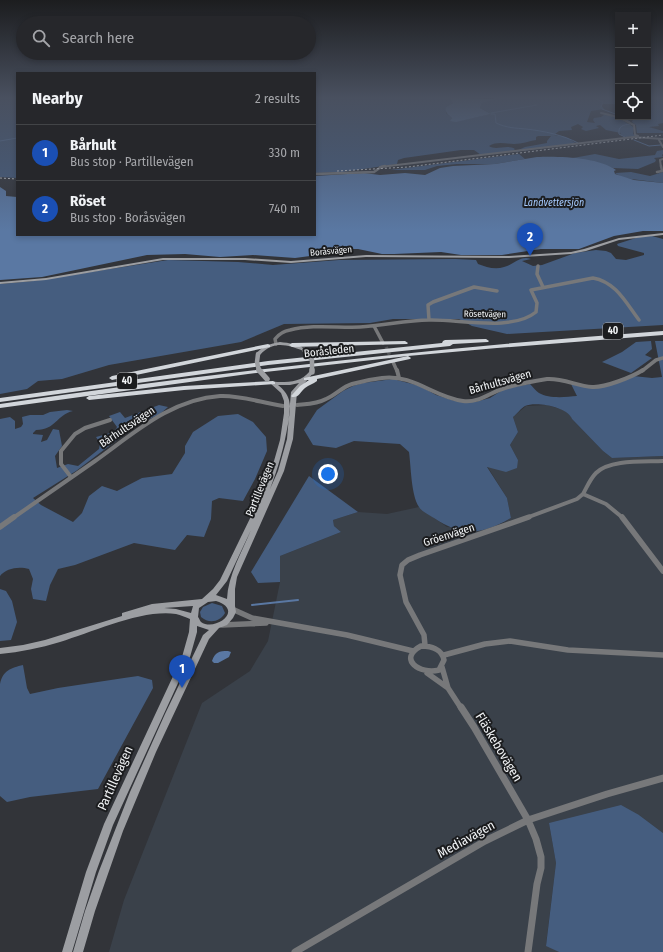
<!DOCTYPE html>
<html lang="en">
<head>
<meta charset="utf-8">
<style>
  body { margin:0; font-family:"Fira Sans Condensed",sans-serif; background:#2e2f33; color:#f1f3f6 }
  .controls { position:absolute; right:12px; top:12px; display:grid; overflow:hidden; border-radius:0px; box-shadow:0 2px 6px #0003 }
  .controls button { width:36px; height:36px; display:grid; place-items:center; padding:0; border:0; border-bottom:1px solid #424447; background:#26272b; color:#f1f3f6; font:20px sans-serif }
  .you { position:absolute; left:328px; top:474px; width:14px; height:14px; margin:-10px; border:3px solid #fff; border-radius:50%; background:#1a73e8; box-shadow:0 0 0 6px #1a73e833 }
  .badge { display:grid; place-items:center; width:26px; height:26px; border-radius:50%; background:#8bb9fc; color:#fff; font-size:13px; font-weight:700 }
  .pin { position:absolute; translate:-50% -33px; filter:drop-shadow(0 1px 2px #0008) }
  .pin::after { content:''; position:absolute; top:21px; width:14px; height:12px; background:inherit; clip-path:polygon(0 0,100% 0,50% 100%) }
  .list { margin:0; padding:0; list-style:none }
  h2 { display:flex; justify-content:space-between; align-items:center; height:52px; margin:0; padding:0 16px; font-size:17px }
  h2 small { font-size:13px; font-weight:400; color:#a4a5a9 }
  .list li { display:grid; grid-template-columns:26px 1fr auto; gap:12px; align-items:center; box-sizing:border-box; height:56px; padding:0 16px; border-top:1px solid #424447 }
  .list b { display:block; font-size:15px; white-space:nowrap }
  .list p { margin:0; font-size:13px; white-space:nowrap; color:#a4a5a9 }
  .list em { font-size:13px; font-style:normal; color:#a4a5a9 }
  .icon { flex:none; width:22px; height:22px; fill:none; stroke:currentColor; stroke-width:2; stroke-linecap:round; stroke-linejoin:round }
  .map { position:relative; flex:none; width:663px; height:952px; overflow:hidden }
  .search { position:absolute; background:#26272b; box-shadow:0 2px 6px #0003; left:16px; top:16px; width:300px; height:44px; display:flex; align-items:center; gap:10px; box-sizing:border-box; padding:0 14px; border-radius:22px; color:#a4a5a9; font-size:15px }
  .panel { position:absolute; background:#26272b; box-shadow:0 2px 6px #0003; left:16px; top:72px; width:300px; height:164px; border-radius:0px }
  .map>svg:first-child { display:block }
</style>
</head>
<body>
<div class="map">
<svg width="663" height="952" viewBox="0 0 663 952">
  <rect width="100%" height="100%" fill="#323439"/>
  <path fill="#3a414a" d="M547,405L564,410L571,416L572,419L603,451L612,458L663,456V833L639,815L549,823L556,863L546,945L559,952H109L124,900L202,703L250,671L268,641L280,582V556L341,532L334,526L333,520L358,512L387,514L419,507L447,527L490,528L503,523L511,518L507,498L487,466L506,471L518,460L510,445L518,432L513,417L526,406Z"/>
  <path fill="#455d7f" d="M0,98H17V178L0,177Z
    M315,98H450L453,103L446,107V113L452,118L451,120C462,122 479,116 491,114L480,108L482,103L495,99L493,98H618V104H603L601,105L604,109L591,111L587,122L595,123L593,120L594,118L601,117L604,115L615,116L632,126L634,128L633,134L636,136L626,137L620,134L621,133L606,130L600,125L596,126L599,128L586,131L581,129L583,127L578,124L571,127L572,130L559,131L554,135L566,137L577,144L514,152L525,147L547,143V141L551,136H538L536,137V140C529,141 522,144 514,144C506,144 497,141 489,146C496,151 507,144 515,149L513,151L481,155L474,150H461L404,158L398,160L397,164L343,172L315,173Z
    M648,98H663V123L658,124L659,126L649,127L663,131V133H637L636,125L632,122L633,119L643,120L651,118L648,116Z
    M663,150V154L662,155L663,157L654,158L656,160L655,162L638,169L613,168L573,158L595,154L619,159L655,155L657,151Z
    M519,154L525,159L495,164H457L437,166L425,170H390Z
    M631,172L650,176L663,172V183L623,178L615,173Z
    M652,236L663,239V325L507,334L472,326L459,319H393L370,323L284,324L241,342L109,365L62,379L38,381L27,389L0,394V281L1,284L33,281L168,260L238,262L273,265L339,260L455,259L476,260L478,264C486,267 495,270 504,267C514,265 520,255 531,259L522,261L533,266L542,265L575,253L596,250L606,251L611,253L616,259L626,260L644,255V253L618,246L617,244L639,237Z
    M651,341L652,349L645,355L652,358L631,373L602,362L622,352L636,342Z
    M655,341H663V456L612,458L603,451L572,419C568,407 536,401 525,406C521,408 517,414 513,417L518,432L510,445L518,460L517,468L506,472L487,467L507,498L511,518C482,535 462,537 434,518C429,515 421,511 419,507C411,495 411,466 409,452L400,444L354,441L336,448L313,445L304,430L317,410L343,391L353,386L363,383L393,379L420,386L436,395L455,401L475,402L490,398L504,389L530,384C533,387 536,391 539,393C549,399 566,397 577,396L571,384L596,388L633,376L652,378L662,377Z
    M159,405L168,407L160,414L141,423L125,434L76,471L33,498L41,505L73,522L82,513L89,496L102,486L117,491L142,478L172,474L185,453V446L193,432L218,416L238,414L253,422L266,437L267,451L255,479L243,501L219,498L212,501L211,519L204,537L187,535L175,550L134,543L75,565L58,569L50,585L46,601L33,599L31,589L33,579L29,569C19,566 6,568 0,576V419L10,417L15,421V429L21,427L23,424L22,417L30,415H43L50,412L67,410L73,411C56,415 56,430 36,430L33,433V434L43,435L41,442L47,440L53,429L59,430L62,446L55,456L57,468L68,464L78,466L99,449L100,443L96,437L114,432L117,427L109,416L120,412L125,418Z
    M309,476L358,512L333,520L334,526L341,532L280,556V582L258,583L251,572Z
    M0,589L6,591L12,601L17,622L11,640L0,641Z
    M212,603L222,606L225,613C220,622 209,624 201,617L200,612L203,607Z
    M23,665L27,688L30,694L58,688L124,678L138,676L152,680L153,688L98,789L30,797L7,802L0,796V684C3,670 11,668 23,665Z
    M621,805L639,815L663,833V952H559L546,946L556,863L549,823Z"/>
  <path fill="#5a78a3" d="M450,98L496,99L482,103L480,108L491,114L456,122L450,121L452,118C448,114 445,113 446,107L453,103Z
    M537,157C558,156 598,157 616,170L614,171L615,174L634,180L663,183V231H643L614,236L579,249H541L502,255H461L441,252L394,254H382L358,249H341L310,256L295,258L253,255L220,257L185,254L147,255L42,277L0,280V187L6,191V196L17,197V235H315V176L364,173L380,175L405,173L425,175L440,168L453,166L495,164Z
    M228,651L231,652L229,657L218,663H214L212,661C215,652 219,651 228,651Z"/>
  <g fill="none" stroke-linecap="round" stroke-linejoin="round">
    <path stroke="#5a78a3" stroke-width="1" d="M594,98L603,102L601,107
      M602,109L618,115
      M491,113L537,105
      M491,114H495L496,123C507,128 515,128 526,129C544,131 563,135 578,143
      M622,117L630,122
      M625,137L619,134C618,126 623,125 630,124
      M634,140L649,146L661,145
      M0,141L17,138"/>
    <path stroke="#5a78a3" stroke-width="2" d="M252,605L298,600"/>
    <path stroke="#4f5155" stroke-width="3.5" stroke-dasharray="3.5 1.5" stroke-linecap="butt" d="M386,347L391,358"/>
    <path stroke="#77787a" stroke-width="2" d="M601,113L618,117
      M618,117L634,125L635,135L638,136
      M659,140L663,147
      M380,167L633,137L663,139
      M661,167L660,160L663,159"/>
    <path stroke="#77787a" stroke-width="2.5" d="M657,172L662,171L661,166
      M315,174L374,172L381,167L385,166"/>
    <path stroke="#77787a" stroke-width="3.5" d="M538,266L537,274L543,287
      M429,320L428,305L433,302L474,287L497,291
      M374,326L383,343
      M276,344L275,339C279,334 284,331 290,330C313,324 337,328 360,327C383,326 406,320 429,320C459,319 512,332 536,312L537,303L531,290L593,278C616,282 626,303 639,320
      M393,362L397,371
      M642,371L656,360L663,358"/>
    <path stroke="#77787a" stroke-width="4" d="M397,370L399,378
      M297,405C307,404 317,404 326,399C336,395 342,387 352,384C362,381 373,379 382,378C414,374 433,397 463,401C480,403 490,392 505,388C519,384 534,381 547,379C563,378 577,386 592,387C604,388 632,377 643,370
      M71,477L61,464V451L75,434L85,428L110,420
      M13,518C40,499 68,480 95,461C133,434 171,399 220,396C241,395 262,403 283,406
      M526,518L577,499L583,494
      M623,518L606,504L583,494C587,487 590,479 596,473C610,459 645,462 663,461"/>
    <path stroke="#77787a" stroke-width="5.5" d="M622,517L663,571
      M0,527L14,517
      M232,609L252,618L347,635L413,651
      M222,625L266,623
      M425,645L424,635L406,602L400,575L402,565L408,560L420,555L529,517
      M421,646C431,646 442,649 444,660L439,670C420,675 397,659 421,646Z
      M444,655L485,644L510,641L568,650L663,655
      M442,667L448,688L461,708
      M427,673L448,688"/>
    <path stroke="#77787a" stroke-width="7" d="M461,707L474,727L528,820L536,839L541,857V868L537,884L528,952
      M295,952L485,841L528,820L607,794L663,778"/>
    <path fill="#9c9ea2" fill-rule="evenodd" d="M663,233V235L619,240L586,251L571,254L509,258L366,257L291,263L245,260H163L46,280L0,284V282L46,278L163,258H245L291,261L366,255L509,256L571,252L584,249L619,238Z
      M280,342C289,343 299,344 306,350L304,351C287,345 274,340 260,355H256V354C262,346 270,344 280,342Z
      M310,371H314V372L297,392L293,439L284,471L237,577L235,589V606L236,612L233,618L227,625L219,628L209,639L156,752L123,831L95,911L83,952H73L85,911L99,871L130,792L165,714L203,635L209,630L197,626V632L190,657L113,825L96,872L72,952H62L86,872L104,824L182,657L189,632L190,619C185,617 181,615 176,614C142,609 93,632 60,642C40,648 20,652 0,654V648L23,645L45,640L122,616V613L152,604L202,599L213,589L220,580L258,502L274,461L280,440L284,413V401L281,393L270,383C274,381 276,382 280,382C292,382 302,381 310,371ZM299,383L291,392L287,439L278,471L270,489C278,468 284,447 288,424C289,416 291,408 289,400C287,393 283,389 278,385H290ZM251,530C242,552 228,575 227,599L216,595L227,581ZM216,601C245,610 215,632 201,622C200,621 199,618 198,617L199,608L208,602ZM193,606L191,613L176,609L164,608Z"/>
    <path fill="#d2d6db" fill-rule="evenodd" d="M663,331V335L497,348L408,356L411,358L410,359L317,379V381C313,384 309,385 305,388C300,392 299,398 292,397L291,396L292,395L300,386L309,380H304V378L408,356L248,374L0,408V404C220,372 441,347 663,331Z
      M486,339L489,341L488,342L453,344L450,346L268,365L0,402V398L268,361L442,343L443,341L445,340Z
      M405,341L408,343L407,344L292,347L289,345L292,343Z
      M268,344L270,345V347L112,380L109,378L112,376Z
      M273,381L275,382V384L184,390L89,400L86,398L89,396L184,386Z"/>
    <path stroke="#c8cacd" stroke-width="1" stroke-dasharray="2 2" stroke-linecap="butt" d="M337,171L408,167L663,135
      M0,178L17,179"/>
    <path stroke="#9c9ea2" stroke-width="4.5" d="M304,350L312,360V371
      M258,354L257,362L259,371"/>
    <path stroke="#9c9ea2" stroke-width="5.5" d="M259,370L267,379
      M312,370V372"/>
  </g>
  <linearGradient id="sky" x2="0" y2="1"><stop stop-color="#1c1d1f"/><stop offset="0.42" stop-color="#49505f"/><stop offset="1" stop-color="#49505f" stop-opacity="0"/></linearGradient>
  <rect width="663" height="231" fill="url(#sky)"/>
  <g text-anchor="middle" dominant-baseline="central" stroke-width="4" stroke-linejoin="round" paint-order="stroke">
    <g font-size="9" fill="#f2f4f6" stroke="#1b1c1e">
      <text transform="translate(331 251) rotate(-5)">Boråsvägen</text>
      <text transform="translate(485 314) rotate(1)">Rösetvägen</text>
    </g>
    <g font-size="10" font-style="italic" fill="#a5cafe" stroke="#1b1c1e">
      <text x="554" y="203">Landvettersjön</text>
    </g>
    <g fill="#1b1c1e" stroke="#b2b3b5" stroke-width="1">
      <rect x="603" y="323" width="20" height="16" rx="3"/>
      <rect x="117" y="373" width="20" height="16" rx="3"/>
    </g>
    <g font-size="10" font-weight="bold" fill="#f2f4f6">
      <text x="613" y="331">40</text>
      <text x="127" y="381">40</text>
    </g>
    <g font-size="11" fill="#f2f4f6" stroke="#1b1c1e">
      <text transform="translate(329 351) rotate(-6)">Boråsleden</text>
      <text transform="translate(500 382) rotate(-16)">Bårhultsvägen</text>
      <text transform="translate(127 427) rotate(-34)">Bårhultsvägen</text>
      <text transform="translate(260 489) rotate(-68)">Partillevägen</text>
      <text transform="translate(449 535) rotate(-18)">Gröenvägen</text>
    </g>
    <g font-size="13" fill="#f2f4f6" stroke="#1b1c1e">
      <text transform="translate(499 747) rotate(59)">Fläskebovägen</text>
      <text transform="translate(115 778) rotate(-66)">Partillevägen</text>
      <text transform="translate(466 839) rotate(-29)">Mediavägen</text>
    </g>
  </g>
</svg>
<div class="controls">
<button>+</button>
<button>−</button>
<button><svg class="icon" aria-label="locate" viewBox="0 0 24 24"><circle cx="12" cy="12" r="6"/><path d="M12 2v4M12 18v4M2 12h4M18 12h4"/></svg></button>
</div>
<div class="you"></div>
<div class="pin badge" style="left:182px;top:688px;background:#1a4fb4">1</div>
<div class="pin badge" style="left:530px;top:256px;background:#1a4fb4">2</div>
<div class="search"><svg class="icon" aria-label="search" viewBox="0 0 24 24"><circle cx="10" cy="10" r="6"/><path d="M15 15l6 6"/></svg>Search here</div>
<section class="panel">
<h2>Nearby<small>2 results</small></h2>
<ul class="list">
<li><span class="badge" style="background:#1a4fb4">1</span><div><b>Bårhult</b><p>Bus stop · Partillevägen</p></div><em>330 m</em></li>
<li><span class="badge" style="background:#1a4fb4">2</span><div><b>Röset</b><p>Bus stop · Boråsvägen</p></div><em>740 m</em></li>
</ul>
</section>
</div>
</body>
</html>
